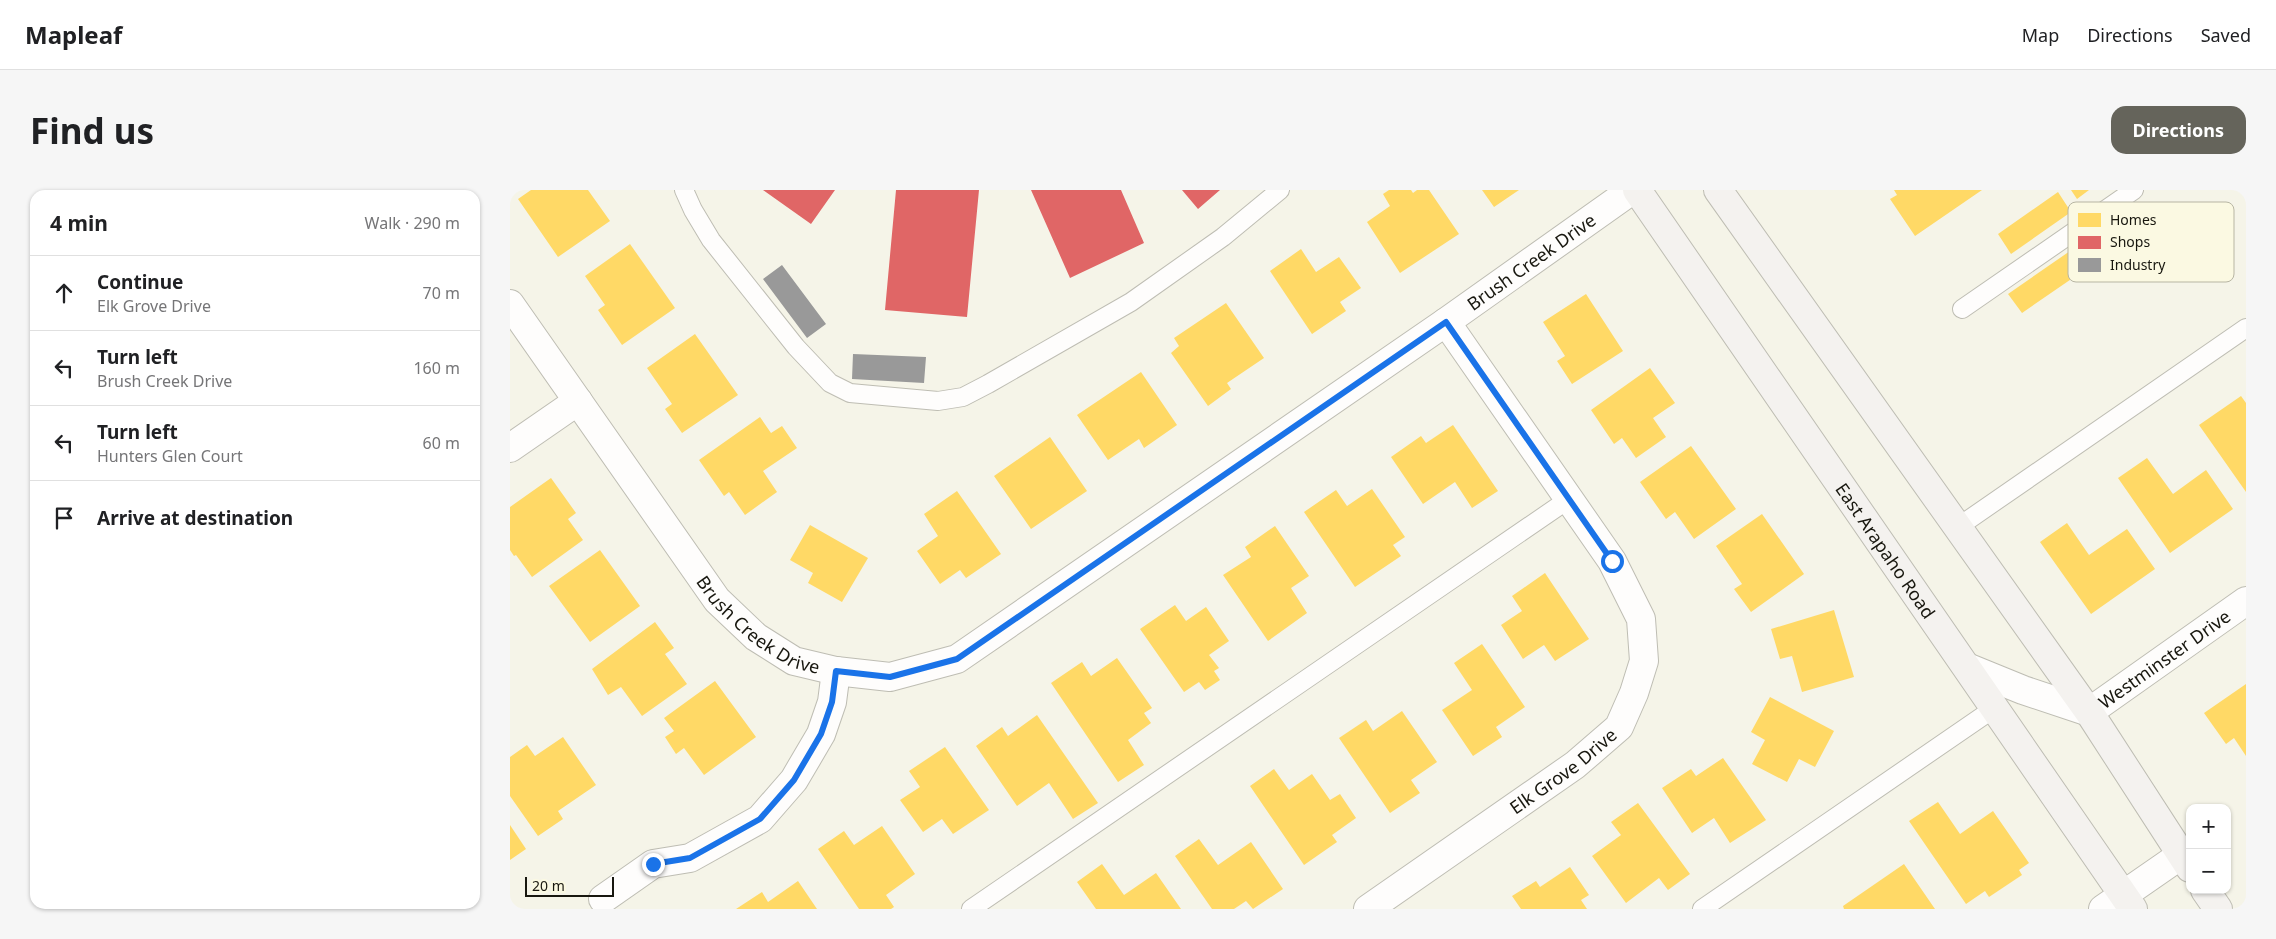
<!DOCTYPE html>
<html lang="en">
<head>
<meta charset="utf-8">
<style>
  body { margin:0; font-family:"Noto Sans",sans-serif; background:#f6f6f6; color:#202124 }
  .controls { position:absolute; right:15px; bottom:15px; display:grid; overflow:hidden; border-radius:10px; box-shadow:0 1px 4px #0004 }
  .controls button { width:45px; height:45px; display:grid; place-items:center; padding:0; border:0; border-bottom:1px solid #e0e0e0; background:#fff; color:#202124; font:25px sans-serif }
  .scale { position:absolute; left:15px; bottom:12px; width:89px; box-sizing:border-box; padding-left:5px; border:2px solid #18170f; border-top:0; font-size:14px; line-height:18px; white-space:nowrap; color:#18170f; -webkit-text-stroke:4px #fbf9e2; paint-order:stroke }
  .stop { position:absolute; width:15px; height:15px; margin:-11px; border:4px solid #1a73e8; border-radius:50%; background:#fff }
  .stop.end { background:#1a73e8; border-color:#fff; box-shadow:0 1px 5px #0008 }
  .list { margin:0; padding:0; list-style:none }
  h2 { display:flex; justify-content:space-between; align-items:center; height:65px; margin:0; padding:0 20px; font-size:21px }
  h2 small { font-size:16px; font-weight:400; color:#757577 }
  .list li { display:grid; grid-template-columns:32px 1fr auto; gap:15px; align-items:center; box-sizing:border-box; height:75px; padding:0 20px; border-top:1px solid #e0e0e0 }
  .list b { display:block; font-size:19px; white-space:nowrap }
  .list p { margin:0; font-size:16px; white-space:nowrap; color:#757577 }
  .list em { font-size:16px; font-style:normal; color:#757577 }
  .icon { flex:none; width:28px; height:28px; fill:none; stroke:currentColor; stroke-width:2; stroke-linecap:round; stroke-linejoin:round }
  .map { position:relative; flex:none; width:1736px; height:719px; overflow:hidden; border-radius:15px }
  header { display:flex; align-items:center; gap:30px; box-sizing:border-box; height:70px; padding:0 25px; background:#fff; border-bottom:1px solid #e0e0e0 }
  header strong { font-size:24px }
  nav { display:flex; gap:28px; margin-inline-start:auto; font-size:18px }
  .intro { display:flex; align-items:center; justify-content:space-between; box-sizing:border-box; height:120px; padding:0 30px }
  h1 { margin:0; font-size:35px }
  .button { padding:12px 22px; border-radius:15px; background:#65645b; color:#fff; font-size:18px; font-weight:700 }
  main { display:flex; gap:30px; padding:0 30px }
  aside { flex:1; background:#fff; border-radius:15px; box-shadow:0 1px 4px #0004 }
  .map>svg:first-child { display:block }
</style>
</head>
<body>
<header>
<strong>Mapleaf</strong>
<nav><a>Map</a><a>Directions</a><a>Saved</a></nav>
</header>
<div class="intro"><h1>Find us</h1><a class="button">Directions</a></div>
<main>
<aside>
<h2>4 min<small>Walk · 290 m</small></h2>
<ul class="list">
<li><svg class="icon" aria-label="ahead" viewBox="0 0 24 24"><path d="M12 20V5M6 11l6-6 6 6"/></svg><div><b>Continue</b><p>Elk Grove Drive</p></div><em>70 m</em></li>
<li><svg class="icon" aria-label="left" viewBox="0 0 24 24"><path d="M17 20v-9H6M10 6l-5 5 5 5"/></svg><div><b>Turn left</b><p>Brush Creek Drive</p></div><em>160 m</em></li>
<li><svg class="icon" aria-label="left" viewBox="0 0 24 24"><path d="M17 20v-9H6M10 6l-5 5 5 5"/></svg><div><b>Turn left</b><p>Hunters Glen Court</p></div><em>60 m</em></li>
<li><svg class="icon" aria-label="arrive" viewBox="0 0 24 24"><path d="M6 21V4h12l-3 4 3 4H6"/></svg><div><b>Arrive at destination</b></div></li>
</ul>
</aside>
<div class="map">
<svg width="1736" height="719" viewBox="0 0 1736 719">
  <rect width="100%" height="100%" fill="#f5f4e8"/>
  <path fill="#ffd966" d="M21,0H78L100,31L48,67L8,9Z
    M879,0H901L903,3L907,0H919L949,44L890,83L857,32L880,16L873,4Z
    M972,0H1009L984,17Z
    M1384,0H1472L1405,46L1380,9L1387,5Z
    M1561,0H1579L1567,9Z
    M1548,2L1561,22L1501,64L1488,44Z
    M120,54L165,118L112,155L88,120L95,115L75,86Z
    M791,59L806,82L829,67L851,98L830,112L836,121L802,144L760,81Z
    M1560,61L1573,81L1512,123L1498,104Z
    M1076,104L1113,161L1062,194L1047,171L1055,166L1033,132Z
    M716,113L754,168L717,193L721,199L698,216L661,163L669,156L664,148Z
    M185,144L228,205L172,243L155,219L162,214L137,178Z
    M1140,178L1165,213L1143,228L1156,247L1126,268L1112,248L1104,254L1081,220Z
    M631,182L667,235L634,258L629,249L598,270L567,225Z
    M1731,206L1736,213V302L1689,235Z
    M250,227L261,243L272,236L287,258L253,281L267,302L235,325L219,302L214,306L189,270Z
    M943,235L988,301L962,318L945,292L913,314L881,267L911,246L916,253Z
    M540,247L577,301L521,339L484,286Z
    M1181,256L1226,319L1184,349L1165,322L1156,329L1130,292Z
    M1637,268L1663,304L1696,280L1723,319L1660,363L1608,288Z
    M41,288L66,323L58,329L73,350L22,387L6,365L4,366L0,360V317Z
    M862,299L895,347L883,355L891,366L845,397L794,322L826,300L837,316Z
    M447,301L491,364L456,388L450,380L430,394L407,361L428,346L414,324Z
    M1252,324L1294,384L1241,422L1224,399L1232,394L1206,356Z
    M1557,333L1579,365L1617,339L1645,379L1581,424L1530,352Z
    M300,335L358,368L332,412L298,393L303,383L280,370Z
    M765,336L799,386L781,398L797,423L758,451L713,385L741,367L735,357Z
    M90,360L130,416L80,452L39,396Z
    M1035,383L1079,449L1045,471L1034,455L1013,469L991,435L1012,421L1002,406Z
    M665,415L676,431L696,417L719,451L699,465L709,478L704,481L710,490L695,500L689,492L674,502L630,439Z
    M1324,420L1344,487L1292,502L1282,466L1270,469L1261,439Z
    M145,432L164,458L155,464L177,494L132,526L111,497L98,505L82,479Z
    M972,454L1015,517L986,537L992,547L963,566L932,520L962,500L944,473Z
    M607,468L642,518L634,523L641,533L618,550L634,575L608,592L541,493L572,472L581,486Z
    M205,491L246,547L194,585L174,558L166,564L155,547L164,541L154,528Z
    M1736,494V566L1724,548L1716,554L1694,523Z
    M1260,507L1324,541L1305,577L1289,569L1277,592L1242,574L1255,550L1241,542Z
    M892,521L927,572L901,590L910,603L880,623L829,548L856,530L863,541Z
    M527,525L588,613L563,629L539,593L507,616L466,556L492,537L498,546Z
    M53,547L86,595L48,621L53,629L28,646L0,606V567L17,555L25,566Z
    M435,557L479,620L443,644L432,629L413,642L390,610L410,597L399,581Z
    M1213,568L1256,630L1220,653L1204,628L1182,643L1152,598L1181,579L1186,586Z
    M764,579L779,600L802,584L820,610L830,604L846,628L822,645L827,652L794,675L740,596Z
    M1428,612L1450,644L1483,621L1519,673L1509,680L1512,685L1479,707L1475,701L1456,714L1399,631Z
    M1128,613L1180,684L1158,700L1149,688L1116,713L1082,666L1111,645L1101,632Z
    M0,635L16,659L0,670Z
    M372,636L405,684L376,705L384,717L381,719H349L308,659L334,641L344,655Z
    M689,649L708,675L741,652L773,699L743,719L736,711L724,719H702L665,666Z
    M592,674L614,705L646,683L671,719H586L567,692Z
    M1394,674L1425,719H1334L1333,716Z
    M1060,677L1079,705L1071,710L1077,719H1011L1002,706L1026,691L1030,697Z
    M288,691L307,719H226L252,702L258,712Z"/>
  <path fill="#e06666" d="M253,0H325L301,34Z
    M386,0H469L457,127L375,120Z
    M521,0H611L634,53L560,88Z
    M672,0H710L688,19Z"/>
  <path fill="#999" d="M272,75L316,134L297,148L253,89Z
    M343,164L416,167L414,193L342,189Z"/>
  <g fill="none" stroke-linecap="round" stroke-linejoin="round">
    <defs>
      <path id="lane" d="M174,0L183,20L201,50L286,157L320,193L340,203L428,211L453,207L478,194L621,112L713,47L770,0
        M1452,119L1624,0
        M1448,337L1736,138
        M461,719L1059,309
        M1192,719L1486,517"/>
      <g id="street">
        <path id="s1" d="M0,114L207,410L246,447L284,471L326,481L380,487L447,469L936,132L1122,0"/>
        <path d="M0,258L68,211"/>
        <path id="s2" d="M1459,478L1513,500L1579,522L1736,411"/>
        <path d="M93,709L143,674L180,668L250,629L284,590L311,544L322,512L326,481"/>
        <path id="s3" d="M858,719L1065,575L1109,537L1124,503L1134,471L1131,429L1102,371L936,132"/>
        <path d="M1593,719L1671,665"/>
      </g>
      <g id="secondary">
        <path id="s4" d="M1127,0L1623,719"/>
        <path d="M1208,0L1579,522L1680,678"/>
        <path d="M1695,700L1708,719"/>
      </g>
    </defs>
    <use href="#lane" stroke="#bebdb3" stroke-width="20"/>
    <use href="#street" stroke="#bebdb3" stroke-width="30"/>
    <use href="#secondary" stroke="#bebdb3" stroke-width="30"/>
    <use href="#lane" stroke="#fefdfc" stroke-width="18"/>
    <use href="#street" stroke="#fefdfc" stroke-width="28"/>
    <use href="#secondary" stroke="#f4f2ef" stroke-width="28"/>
  </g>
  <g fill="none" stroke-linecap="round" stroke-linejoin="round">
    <path stroke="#1a73e8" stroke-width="6" d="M143,674L180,668L250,629L284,590L311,544L322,512L326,481L380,487L447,469L936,132L1102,371"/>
  </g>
  <g text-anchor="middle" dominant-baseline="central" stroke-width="5" stroke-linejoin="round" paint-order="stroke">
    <g font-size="18" fill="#18170f" stroke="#fbf9e2">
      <text stroke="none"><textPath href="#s1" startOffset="1325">Brush Creek Drive</textPath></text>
      <text stroke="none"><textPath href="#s4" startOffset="438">East Arapaho Road</textPath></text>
      <text stroke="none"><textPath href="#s1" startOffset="410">Brush Creek Drive</textPath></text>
      <text stroke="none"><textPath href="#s2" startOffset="220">Westminster Drive</textPath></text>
      <text stroke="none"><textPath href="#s3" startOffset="239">Elk Grove Drive</textPath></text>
    </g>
  </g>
  <rect x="1558" y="12" width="166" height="80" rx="8" fill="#fbf9e2" stroke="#b7b5a3" stroke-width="1"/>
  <rect x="1568" y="23" width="23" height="14" fill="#ffd966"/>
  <rect x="1568" y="46" width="23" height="13" fill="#e06666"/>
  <rect x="1568" y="68" width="23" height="14" fill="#999"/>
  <g font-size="14" fill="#18170f">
    <text x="1600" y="35">Homes</text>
    <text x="1600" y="57">Shops</text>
    <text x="1600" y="80">Industry</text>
  </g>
</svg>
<div class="controls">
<button>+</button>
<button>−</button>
</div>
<div class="scale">20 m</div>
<div class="stop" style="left:1102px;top:371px"></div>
<div class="stop end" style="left:143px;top:674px"></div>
</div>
</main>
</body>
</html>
